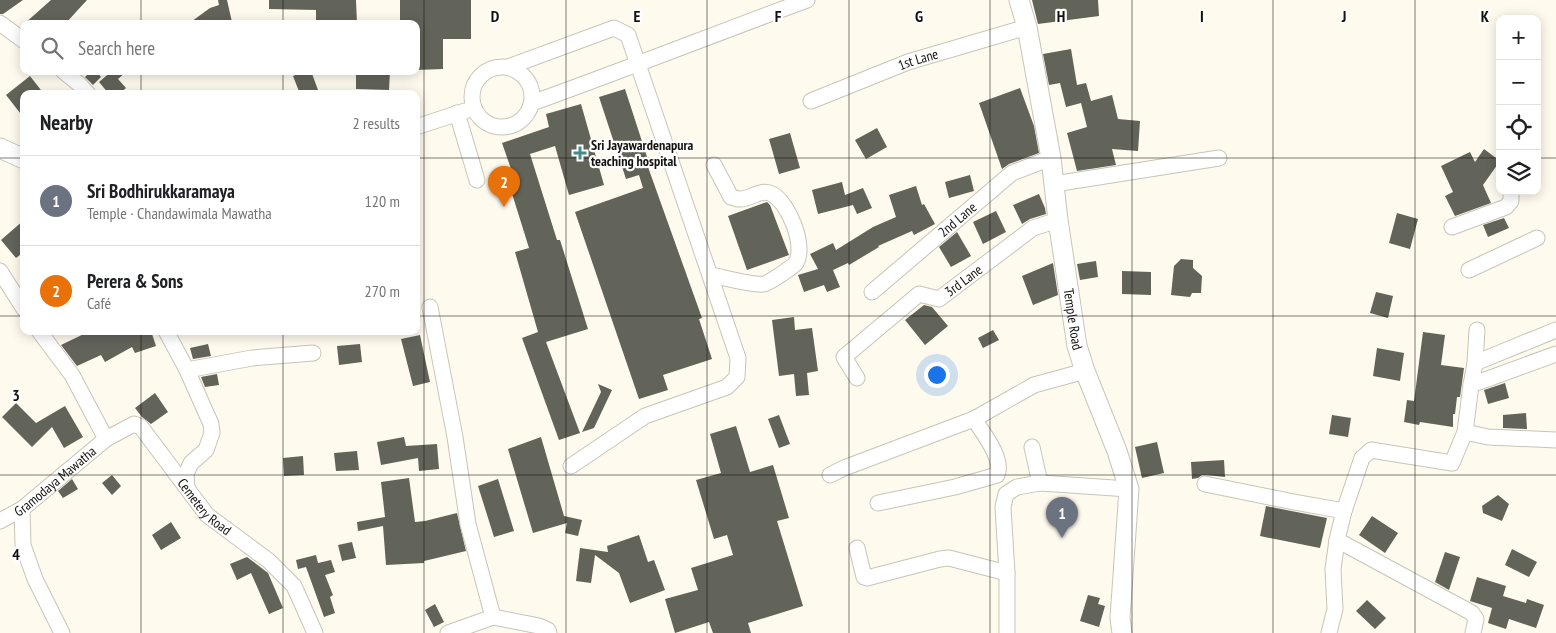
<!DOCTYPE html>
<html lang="en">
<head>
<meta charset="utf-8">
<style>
  body { margin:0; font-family:"PT Sans Narrow",sans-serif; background:#f6f6f6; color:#202124 }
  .controls { position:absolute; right:15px; top:15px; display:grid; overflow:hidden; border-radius:10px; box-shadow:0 2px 12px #0003 }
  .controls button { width:45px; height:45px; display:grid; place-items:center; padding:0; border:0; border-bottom:1px solid #e0e0e0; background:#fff; color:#202124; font:25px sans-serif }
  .you { position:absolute; left:936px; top:374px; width:18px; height:18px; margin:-12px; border:4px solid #fff; border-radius:50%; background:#1a73e8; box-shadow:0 0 0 8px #1a73e833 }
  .badge { display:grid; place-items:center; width:32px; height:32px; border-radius:50%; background:#438b8a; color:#fff; font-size:16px; font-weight:700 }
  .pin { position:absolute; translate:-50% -41px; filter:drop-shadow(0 1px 2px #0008) }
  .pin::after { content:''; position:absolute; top:26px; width:18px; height:15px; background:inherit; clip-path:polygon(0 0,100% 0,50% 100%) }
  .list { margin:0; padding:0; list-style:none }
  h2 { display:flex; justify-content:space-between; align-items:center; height:65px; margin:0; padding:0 20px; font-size:21px }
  h2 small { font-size:16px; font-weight:400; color:#757577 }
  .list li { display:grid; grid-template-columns:32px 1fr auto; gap:15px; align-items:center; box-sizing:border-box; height:90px; padding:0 20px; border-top:1px solid #e0e0e0 }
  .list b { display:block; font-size:19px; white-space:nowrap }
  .list p { margin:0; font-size:16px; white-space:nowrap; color:#757577 }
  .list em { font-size:16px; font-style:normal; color:#757577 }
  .icon { flex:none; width:28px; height:28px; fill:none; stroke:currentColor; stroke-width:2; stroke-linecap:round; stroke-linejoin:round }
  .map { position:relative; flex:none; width:1556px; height:633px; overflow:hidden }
  .search { position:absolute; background:#fff; box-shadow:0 2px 12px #0003; left:20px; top:20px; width:400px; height:55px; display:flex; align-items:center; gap:12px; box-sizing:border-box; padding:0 18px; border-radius:10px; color:#757577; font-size:19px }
  .panel { position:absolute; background:#fff; box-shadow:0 2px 12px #0003; left:20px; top:90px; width:400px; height:245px; border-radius:10px }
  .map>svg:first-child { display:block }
</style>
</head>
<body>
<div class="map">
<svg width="1556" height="633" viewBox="0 0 1556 633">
  <rect width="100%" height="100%" fill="#fefaee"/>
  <path fill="#626359" d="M0,0H23L3,14H0Z
    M51,0H87L65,24H24Z
    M218,0H227L232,22L222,24H188L210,8L219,5Z
    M269,0H356L357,24H316V10L269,9Z
    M400,0H471V39H443V69L416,70V24H400Z
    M1032,0H1098L1099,16L1038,24Z
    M1071,49L1077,85L1086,83L1091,101L1112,95L1118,119L1140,121L1138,151L1112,149L1116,165L1077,171L1067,133L1087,127L1081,103L1066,107L1060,83L1049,85L1043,54Z
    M91,71H96L101,77L93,85L85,77Z
    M112,71H127L118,79L126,88L119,94H109L99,82Z
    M306,71H311L318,90L306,94H300L293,76Z
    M356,71H390L389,90L356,89Z
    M30,76L44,94H24V118L6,95Z
    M1020,88L1034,126L1039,153L1009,164L1002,169L979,103Z
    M625,89L650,166L648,167L702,318L699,319L712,359L663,375L668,390L639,399L575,212L643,188L639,175L626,179L599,97Z
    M581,104L604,185L569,195L555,146L530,154L557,240H560L588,329L546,342L580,433L559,440L522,338L538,332L515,252L529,248L505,171L511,169L502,143L549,127L546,114Z
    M877,128L887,147L866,159L855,140Z
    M790,133L800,168L779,174L769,139Z
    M1484,149L1500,161L1483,185L1491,203L1455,216L1445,196L1453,192L1441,166L1470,152L1475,162Z
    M970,175L974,191L949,198L945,182Z
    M842,182L845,195L863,188L872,208L857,214L853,205L818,214L812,190Z
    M916,186L922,205L924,204L935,224L914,235L912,231L878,246L879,247L849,265L848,263L833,270L840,287L827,292L824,285L804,292L798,275L818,269L810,254L833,243L836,250L873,227L896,217L889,195Z
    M1039,194L1045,208L1046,214L1030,219L1022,224L1013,205Z
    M767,202L770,205L789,255L747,270L728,216Z
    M996,211L1006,232L983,244L973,222Z
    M1397,213L1418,219L1410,249L1389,243Z
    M1504,218L1509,228L1488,237L1483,225Z
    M24,220V252L16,258L1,240Z
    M957,232L971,256L951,267L939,247Z
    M1181,259L1193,260V268L1202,276L1201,293H1192L1190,297L1171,295L1174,266Z
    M1096,261L1098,277L1080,280L1077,264Z
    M1053,263L1058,295L1033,305L1022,276Z
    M1122,271L1151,272V295L1122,294Z
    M1376,292L1393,296L1388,318L1370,313Z
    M924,305L932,307L948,326L925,345L905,320Z
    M794,317L795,330L812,328L818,371L807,373L809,395L796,396L794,374L779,376L772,320Z
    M993,330L999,340L983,348L978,338Z
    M90,331H151L156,346L135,353L132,347L105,362L101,355L77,366L61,345Z
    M1423,332L1445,335L1441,365L1464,368L1460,397H1457L1455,414H1453V427L1420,422L1419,425L1404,422L1407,400L1414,401Z
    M420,335L430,382L413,386L401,339Z
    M208,344L211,356L193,359L190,348Z
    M360,344L362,362L339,365L337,346Z
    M1377,348L1404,353L1400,381L1373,376Z
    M217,374L219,385L205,387L201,377Z
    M1505,383L1509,398L1488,404L1484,390Z
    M598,384L612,390L594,428L582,432L601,392Z
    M155,393L168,412L151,424L142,417L135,408Z
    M16,403L36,423L65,406L83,437L64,448L52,427L32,447L2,417Z
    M1526,413L1527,429L1503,428V415Z
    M779,415L790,444L779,448L768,419Z
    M1332,415L1351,418L1348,437L1329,434Z
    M736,426L750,472L773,465L789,518L777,521L803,606L748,623L751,633H713L709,622L675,633L665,599L698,590L691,568L733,555L727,535L714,539L696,480L721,473L710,434Z
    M404,437L406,446L437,444L439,469L419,471L418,458L381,465L377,442Z
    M541,437L564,516L582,520L578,536L565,533L567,523L533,533L508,449Z
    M1157,442L1164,473L1142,478L1135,447Z
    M357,451L359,470L336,471L334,453Z
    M303,456L304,475L284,476L283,458Z
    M1224,460L1225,477L1206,475H1202L1198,478L1192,479L1191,462Z
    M112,475L121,486L112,495L102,483Z
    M409,478L415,522L425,521L457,513L466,551L424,561V563L386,565L383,526L358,531L357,522L385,517L381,482Z
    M72,479L78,489L63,498L58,491Z
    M498,479L514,531L494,537L478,486Z
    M1498,495L1509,504L1502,521L1483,513L1482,506Z
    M1266,506L1327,518L1320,548L1260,536Z
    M1372,516L1398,533L1385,553L1359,535Z
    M171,522L181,538L161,550L152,535Z
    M639,535L648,562L654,560L665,590L630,603L619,573L595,555L591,583L576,581L580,548L608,552L607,546Z
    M352,542L356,558L342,561L338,545Z
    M1512,549L1537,562L1529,577L1505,565Z
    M1445,552L1460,557L1449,590L1435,582Z
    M316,555L318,563L331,560L335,572L325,575L333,595L330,597L335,613L324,617L306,567L298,569L296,560Z
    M247,557L268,573L283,608L269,614L251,573L237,580L230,564Z
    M1477,577L1506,586L1503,596L1526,603L1527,599L1544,605L1536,628L1509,619L1506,629L1488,623L1492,608L1470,601Z
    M1088,595L1100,598L1098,604L1105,606L1099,627L1080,621Z
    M1367,600L1386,618L1375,629L1356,611Z
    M435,604L444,622L434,627L425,610Z"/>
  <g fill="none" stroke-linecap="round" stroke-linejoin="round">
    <defs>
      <g id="minor">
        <path d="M0,23L24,41"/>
        <circle cx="502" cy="97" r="30"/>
        <path d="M508,67L614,28L628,35L738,358L737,377L727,387L645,416L571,466"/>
        <path d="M63,71L79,84L88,94"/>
        <path id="s1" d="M811,101L908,62L1027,27"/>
        <path d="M532,103C624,70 715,34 807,0"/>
        <path d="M457,113L477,180"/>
        <path d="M416,127L465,111"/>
        <path d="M1054,184L1219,158"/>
        <path d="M1452,227L1506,207L1511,201V191"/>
        <path d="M1469,270L1537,238"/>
        <path d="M0,271L24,309"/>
        <path d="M711,275C722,277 755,286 764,284C769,283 794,266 796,263C806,246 789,203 772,194C760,188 750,200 739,199C736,199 734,197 731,197L714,165"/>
        <path id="s2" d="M872,292L1012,173L1051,158"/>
        <path d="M430,307L455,437L468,524L493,617"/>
        <path id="s3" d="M39,331L72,375L106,439L134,424L141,427L207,515L269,561L294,586L315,633"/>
        <path d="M166,331L187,370L211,424L212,433L206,450L191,463L186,474L187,488"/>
        <path d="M1475,363L1556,330"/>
        <path d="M187,370L252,358L313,353"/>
        <path id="s4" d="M857,378L844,357L919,294L939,299L1033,228L1058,220"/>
        <path d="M1471,385L1556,354"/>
        <path d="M1465,432L1488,437L1556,440"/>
        <path d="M1032,447L1040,483"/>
        <path d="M830,475L844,468L974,419L1034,385L1085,371"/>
        <path d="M1205,484L1294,502L1344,511"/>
        <path d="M878,503L955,487L997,475C1004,459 983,433 974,419"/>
        <path d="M22,509L23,545L35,579L62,633"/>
        <path id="s5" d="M0,521L22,509L106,439"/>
        <path d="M1337,540L1472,613L1476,619L1473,633"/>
        <path d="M857,548L864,577L867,578L940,559L949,558L1007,573"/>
        <path d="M448,633L493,617L539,626L548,630L549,633"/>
        <path d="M1007,633V573L1003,507L1006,494L1017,487L1040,483L1129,489"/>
        <path d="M1329,633L1335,609L1333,569L1337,540L1344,511L1362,458L1371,450L1452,463L1465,432L1471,385L1475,363L1477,330"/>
      </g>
      <g id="major">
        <path id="s6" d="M1019,0L1027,27L1051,158L1058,220L1077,346L1085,371L1117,451L1129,489L1120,618L1122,633"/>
        <path d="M0,148L24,159"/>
      </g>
    </defs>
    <use href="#minor" stroke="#c8c4b8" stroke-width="17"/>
    <use href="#major" stroke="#c8c4b8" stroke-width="21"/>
    <use href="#minor" stroke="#fff" stroke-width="15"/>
    <use href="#major" stroke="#fff" stroke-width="19"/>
  </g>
  <path fill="none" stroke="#13120e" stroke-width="1" stroke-opacity="0.55" d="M141,0V24M283,0V24M424,0V633M566,0V633M707,0V633M849,0V633M990,0V633M1132,0V633M1273,0V633M1415,0V633M141,71V94M283,71V94M0,158H24M416,158H1500M1537,158H1556M0,316H24M416,316H1556M141,331V633M283,331V633M0,475H1556"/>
  <path fill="#438b8a" stroke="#fff" stroke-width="2" d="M577.5 145.5h5v5h5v5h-5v5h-5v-5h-5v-5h5z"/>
  <g text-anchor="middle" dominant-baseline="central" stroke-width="4.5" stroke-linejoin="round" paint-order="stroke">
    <g font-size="14" fill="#13120e" stroke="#fff">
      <text stroke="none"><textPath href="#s1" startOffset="115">1st Lane</textPath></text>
      <text stroke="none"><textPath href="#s2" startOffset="112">2nd Lane</textPath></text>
      <text stroke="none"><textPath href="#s4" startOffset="174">3rd Lane</textPath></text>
      <text stroke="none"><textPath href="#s6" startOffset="324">Temple Road</textPath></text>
      <text stroke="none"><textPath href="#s5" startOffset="68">Gramodaya Mawatha</textPath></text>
      <text stroke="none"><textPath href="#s3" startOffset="269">Cemetery Road</textPath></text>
    </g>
    <g font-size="14" font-weight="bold" fill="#13120e" stroke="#fff" text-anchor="start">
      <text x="591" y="145">Sri Jayawardenapura<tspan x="591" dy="16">teaching hospital</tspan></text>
    </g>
  </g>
  <g font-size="16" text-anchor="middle" font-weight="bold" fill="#13120e" stroke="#fff" stroke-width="4.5" stroke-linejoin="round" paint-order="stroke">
    <text x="495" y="22">D</text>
    <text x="637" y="22">E</text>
    <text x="778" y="22">F</text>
    <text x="919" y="22">G</text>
    <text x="1061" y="22">H</text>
    <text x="1202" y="22">I</text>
    <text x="1344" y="22">J</text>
    <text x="1485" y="22">K</text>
    <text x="16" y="401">3</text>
    <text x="16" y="560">4</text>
  </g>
</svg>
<div class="controls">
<button>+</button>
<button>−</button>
<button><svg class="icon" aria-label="locate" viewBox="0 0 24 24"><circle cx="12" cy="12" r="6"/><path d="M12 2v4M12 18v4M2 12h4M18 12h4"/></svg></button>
<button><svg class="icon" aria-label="layers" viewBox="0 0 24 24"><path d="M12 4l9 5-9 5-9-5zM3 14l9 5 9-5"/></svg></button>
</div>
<div class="you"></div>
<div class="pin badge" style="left:1062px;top:538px;background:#6b7280">1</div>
<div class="pin badge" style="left:504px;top:207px;background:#e8710a">2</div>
<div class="search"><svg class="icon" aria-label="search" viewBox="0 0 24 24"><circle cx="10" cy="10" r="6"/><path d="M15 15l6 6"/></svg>Search here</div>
<section class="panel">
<h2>Nearby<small>2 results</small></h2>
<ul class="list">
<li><span class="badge" style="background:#6b7280">1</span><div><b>Sri Bodhirukkaramaya</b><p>Temple · Chandawimala Mawatha</p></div><em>120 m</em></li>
<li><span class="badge" style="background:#e8710a">2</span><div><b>Perera &amp; Sons</b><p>Café</p></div><em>270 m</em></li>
</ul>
</section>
</div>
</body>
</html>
